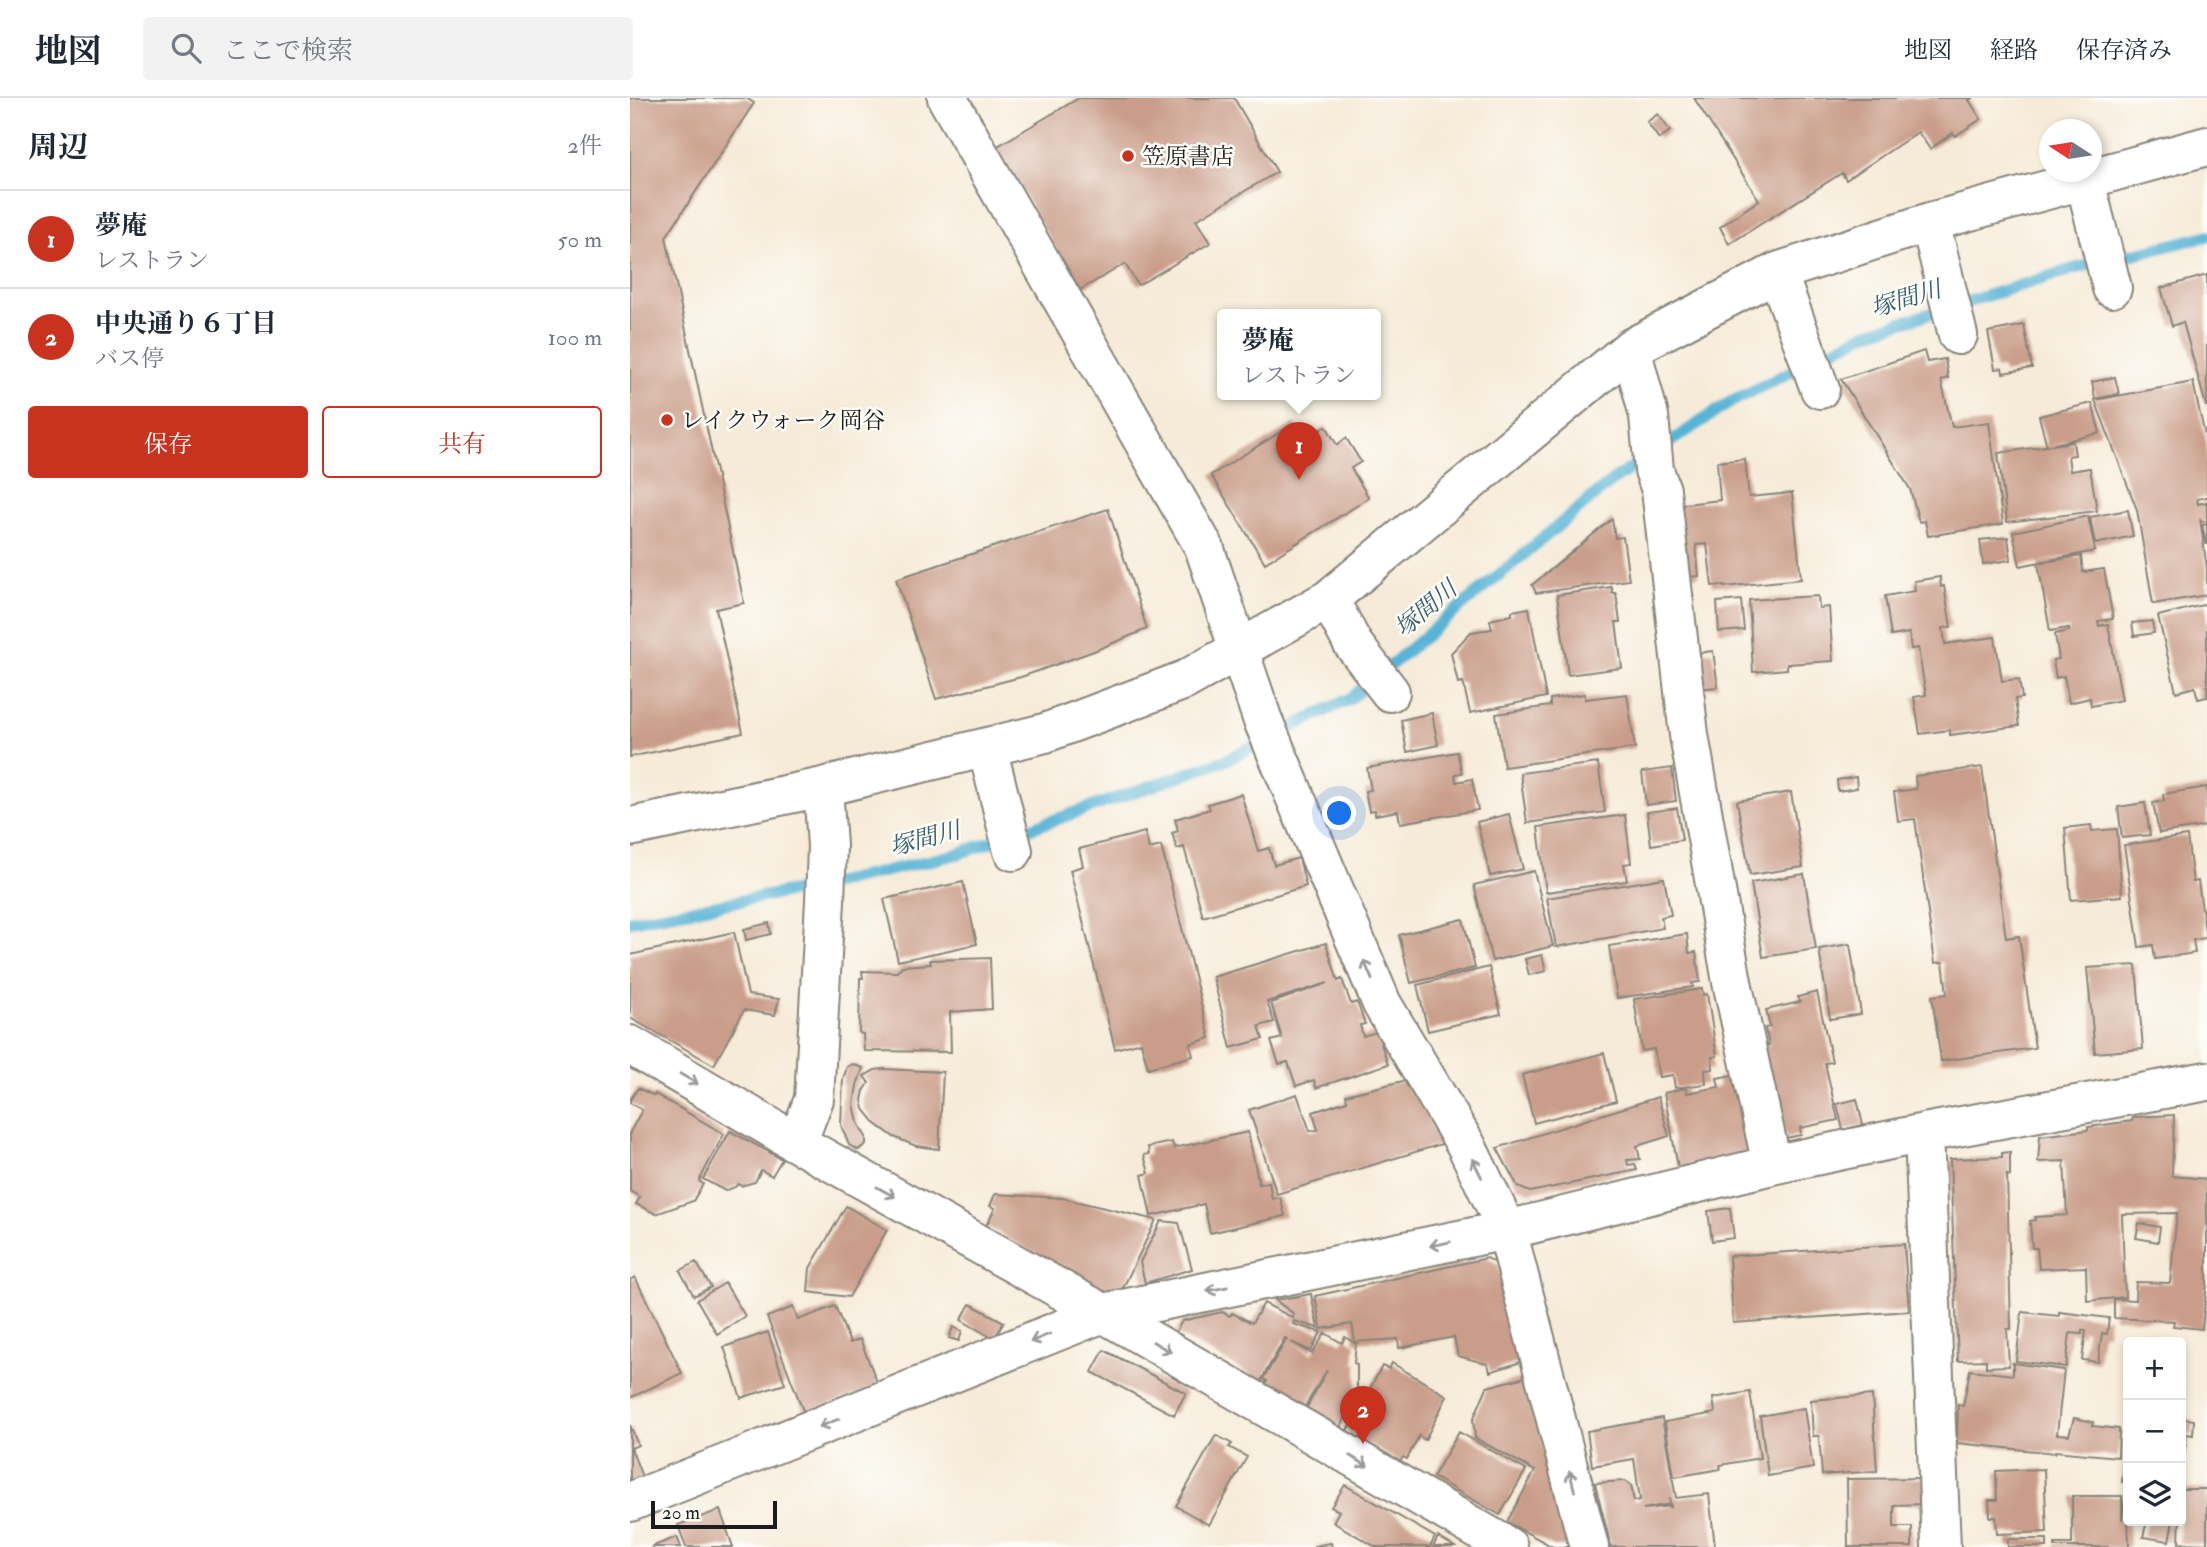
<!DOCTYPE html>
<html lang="ja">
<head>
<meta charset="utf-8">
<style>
  body { margin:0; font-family:"IM FELL Double Pica","Noto Serif JP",serif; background:#f2f2f3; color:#1f2937 }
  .controls { position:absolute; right:21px; bottom:21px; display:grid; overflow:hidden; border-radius:7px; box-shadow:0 4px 10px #0003 }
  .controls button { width:63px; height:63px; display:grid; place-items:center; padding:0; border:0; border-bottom:2px solid #e0e1e3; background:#fff; color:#1f2937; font:35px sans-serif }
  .compass { position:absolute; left:1409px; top:21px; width:63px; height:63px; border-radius:50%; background:#fff; box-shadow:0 4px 10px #0003; rotate:282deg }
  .scale { position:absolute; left:21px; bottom:18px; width:126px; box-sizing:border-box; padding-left:7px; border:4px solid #1c1c1c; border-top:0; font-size:19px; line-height:24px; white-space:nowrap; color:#1c1c1c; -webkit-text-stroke:5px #fdfcf7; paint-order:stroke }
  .you { position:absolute; left:710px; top:716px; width:24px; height:24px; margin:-18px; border:5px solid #fff; border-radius:50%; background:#1a73e8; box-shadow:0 0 0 10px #1a73e833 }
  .badge { display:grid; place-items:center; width:46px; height:46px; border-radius:50%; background:#c8321e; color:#fff; font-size:23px; font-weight:700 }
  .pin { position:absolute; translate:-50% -58px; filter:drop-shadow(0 2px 4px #0008) }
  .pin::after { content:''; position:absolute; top:37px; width:24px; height:21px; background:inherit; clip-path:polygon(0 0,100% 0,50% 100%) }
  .popup { position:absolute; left:587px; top:211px; width:164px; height:91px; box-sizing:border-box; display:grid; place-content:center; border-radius:7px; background:#fff; filter:drop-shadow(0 2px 5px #0005); font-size:23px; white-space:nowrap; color:#747a83 }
  .popup b { font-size:26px; color:#1f2937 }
  .popup::after { content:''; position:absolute; left:50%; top:100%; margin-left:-14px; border:14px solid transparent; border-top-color:#fff }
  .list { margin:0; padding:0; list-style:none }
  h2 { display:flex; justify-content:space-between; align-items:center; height:91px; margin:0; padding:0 28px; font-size:30px }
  h2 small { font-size:23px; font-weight:400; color:#747a83 }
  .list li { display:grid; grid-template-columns:46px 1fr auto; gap:21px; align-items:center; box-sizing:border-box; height:98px; padding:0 28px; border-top:2px solid #e0e1e3 }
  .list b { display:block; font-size:26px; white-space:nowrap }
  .list p { margin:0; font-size:23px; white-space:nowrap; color:#747a83 }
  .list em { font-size:23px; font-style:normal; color:#747a83 }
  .actions { display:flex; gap:14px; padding:21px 28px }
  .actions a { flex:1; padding:16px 0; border:2px solid #c8321e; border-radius:7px; text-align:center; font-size:24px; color:#c8321e }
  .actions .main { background:#c8321e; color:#fff }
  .icon { flex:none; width:38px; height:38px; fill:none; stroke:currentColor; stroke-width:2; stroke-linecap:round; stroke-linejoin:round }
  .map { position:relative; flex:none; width:1577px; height:1449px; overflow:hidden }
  header { display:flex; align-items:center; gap:42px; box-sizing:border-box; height:98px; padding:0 35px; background:#fff; border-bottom:2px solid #e0e1e3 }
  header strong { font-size:33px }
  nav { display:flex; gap:38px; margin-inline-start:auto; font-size:24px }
  .search { width:490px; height:63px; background:#f2f2f3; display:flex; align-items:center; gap:18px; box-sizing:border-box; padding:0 24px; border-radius:7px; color:#747a83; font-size:26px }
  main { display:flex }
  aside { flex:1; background:#fff }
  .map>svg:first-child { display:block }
</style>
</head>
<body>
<header>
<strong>地図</strong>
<div class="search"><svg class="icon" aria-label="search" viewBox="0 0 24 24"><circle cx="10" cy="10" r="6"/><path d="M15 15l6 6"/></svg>ここで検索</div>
<nav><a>地図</a><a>経路</a><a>保存済み</a></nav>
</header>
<main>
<aside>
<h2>周辺<small>2件</small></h2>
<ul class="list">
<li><span class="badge">1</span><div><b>夢庵</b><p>レストラン</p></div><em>50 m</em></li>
<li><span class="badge">2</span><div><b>中央通り６丁目</b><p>バス停</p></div><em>100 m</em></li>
</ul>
<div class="actions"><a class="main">保存</a><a>共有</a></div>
</aside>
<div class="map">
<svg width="1577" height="1449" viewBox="0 0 1577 1449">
  <rect width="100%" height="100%" fill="#fdfcf7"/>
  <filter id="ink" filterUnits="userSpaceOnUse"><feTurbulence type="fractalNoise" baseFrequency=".0143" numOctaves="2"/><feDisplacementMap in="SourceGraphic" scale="14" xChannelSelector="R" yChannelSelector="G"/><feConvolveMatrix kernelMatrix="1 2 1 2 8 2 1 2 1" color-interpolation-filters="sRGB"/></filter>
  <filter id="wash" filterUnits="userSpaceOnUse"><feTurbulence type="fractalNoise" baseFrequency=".00686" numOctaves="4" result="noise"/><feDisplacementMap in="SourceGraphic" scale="28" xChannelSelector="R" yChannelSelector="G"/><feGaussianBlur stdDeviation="1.57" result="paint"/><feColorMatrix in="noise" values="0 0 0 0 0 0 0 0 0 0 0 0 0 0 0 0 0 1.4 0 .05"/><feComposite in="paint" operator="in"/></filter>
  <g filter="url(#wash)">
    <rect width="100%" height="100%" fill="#f6ebd8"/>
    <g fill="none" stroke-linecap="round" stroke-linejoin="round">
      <path stroke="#58b4d6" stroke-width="12" d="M0,823L202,786L327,756L596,662L721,600L983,382L1099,305L1234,236L1443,171L1577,138"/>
    </g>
    <g id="blocks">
      <path fill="#c99d89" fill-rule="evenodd" d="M0,0H116L124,5L36,139L114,505L86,511L113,635L0,659Z
        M449,0H604L647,74L566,122L580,145L524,178L508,187L495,166L450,192L366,49Z
        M1064,0H1342L1339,2L1351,21L1325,38L1323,35L1300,51L1288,34L1216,82L1212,75L1099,146L1090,129L1129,102Z
        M1028,16L1040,33L1029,41L1017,24Z
        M1577,177V308H1576L1553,224L1542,228L1531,190Z
        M1394,227L1402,270L1373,275L1372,270L1365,271L1358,234Z
        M1294,253L1297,264L1315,261L1318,280L1311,282L1322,329L1359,324L1373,426L1298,438L1295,423L1289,424L1280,391L1211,281Z
        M1485,279L1489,296L1465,301L1462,284Z
        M1563,284L1577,347V399L1567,401L1568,406L1577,404V423L1571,424L1570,421L1577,470V497L1523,506L1507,412L1465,302Z
        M1462,305L1470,335L1417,348L1409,318Z
        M665,325L675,342L696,328L707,347L716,340L731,364L721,370L739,400L635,465L581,377Z
        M1443,344L1445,357L1438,358L1440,373L1460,370L1467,413L1377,424L1368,355Z
        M1115,361L1119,399L1162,395L1171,481L1094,489V487L1082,488L1077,446L1066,447L1069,478L1055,479L1047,407L1090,402L1087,364Z
        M478,411L517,531L464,553L391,579L306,601L266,481Z
        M1498,412L1503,438L1465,446L1460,419Z
        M1458,418L1465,453L1390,468L1383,434Z
        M982,421L985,440L993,439L999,482L906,495L902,487Z
        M1577,426V446H1576L1572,427Z
        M1378,439L1381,462L1353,466L1350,442Z
        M1451,458L1453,474L1474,471L1483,521L1468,523L1469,528L1478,526L1492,602L1461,608L1460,600L1439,605L1434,578L1426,580L1423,562L1429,561L1425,536L1439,533V530L1420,533L1408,465Z
        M1310,479L1311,489L1314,488L1321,529L1313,530L1315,546L1365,539L1372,583L1389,581L1392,600L1385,601L1389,628L1320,637V632L1290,636L1284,599L1296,597L1288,550L1281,551L1279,535L1261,538L1255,498L1285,493L1284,483Z
        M982,489V495H986L990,524H986L992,570L938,577L927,497Z
        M1188,498L1189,510L1199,509L1203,563L1157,566V571L1123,574L1119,502Z
        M1111,502L1114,532L1089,534L1087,504Z
        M1577,506V599L1568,601L1565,589L1546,594L1528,518Z
        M899,510L916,599L840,615L833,584L828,585L821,555L841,534L862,531L860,522L882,517V513Z
        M1522,523L1524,535L1504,538L1502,525Z
        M1083,553L1088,589L1066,591L1062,556Z
        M955,596V601L997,596L1005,650L874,669L866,616L920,608V601Z
        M802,615L808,647L777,654L771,622Z
        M827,654L832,675L825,676L826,684L842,681L848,712L770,725L768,713L745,717V712L739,713L735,693L741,692L737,670Z
        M968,665L975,714L897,725L890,675Z
        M1352,669L1376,840L1389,838L1405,950L1311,963L1302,898L1317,896L1313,864L1305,865L1285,721L1268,723L1264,694L1286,691L1285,678Z
        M1042,670L1046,703L1016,707L1012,674Z
        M1226,679L1227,690L1208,693L1207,682Z
        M1577,689V728L1529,735L1523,705L1534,703L1533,696Z
        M1161,694L1173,769L1120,777L1107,703Z
        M611,696L628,753L639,750L644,767L669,760L676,788L573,819L554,749L547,751L542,735L548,733L545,721L580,711L578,706Z
        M1515,705L1520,737L1492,740L1488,709Z
        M1047,710L1052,742L1021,747L1017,714Z
        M879,716L893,771L860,778L847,724Z
        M995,717L1001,765L994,766L997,783L916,794L908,729Z
        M1461,727L1462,733L1487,731L1492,798L1441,802L1435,730Z
        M515,734L519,751L531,748L580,940L560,946L563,958L518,970L511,944L485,951L440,772L453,768L449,751Z
        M1557,738L1563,784L1568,783L1576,840L1563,842L1565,855L1525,861L1523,847L1509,849L1494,747Z
        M904,773L923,848L862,863L844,787Z
        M1174,776L1186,851L1133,859L1121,785Z
        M1034,780L1041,817L1031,819L1033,830L926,849L917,800Z
        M333,784L347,846L268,863L254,801Z
        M833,821L845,870L781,885L769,837Z
        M139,825L141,836L116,842L114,831Z
        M104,834L118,897L149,901L145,917L114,912L84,967L0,920V857Z
        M1057,836L1059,855L1066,854L1070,884L1062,885L1063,889L987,900L979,848Z
        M696,845L708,883L712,881L721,906L727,904L735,926L730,927L733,938L747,934L758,966L686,990L684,982L666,988L658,964L649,966L641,943L652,940L641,905L698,885L637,904L644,924L629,928L633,941L601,950L583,879Z
        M1220,846L1231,916L1200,921L1189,851Z
        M912,857L916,873L899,877L895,861Z
        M360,860L362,911L320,914L321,954L234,953L233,936L229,935L230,880H233L232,873L267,874L272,868L301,866L300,862Z
        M1506,867L1513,951L1465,955L1457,870Z
        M859,869L871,916L798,933L787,887Z
        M1072,891L1073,897L1077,896L1087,958L1082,959L1083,971L1075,972L1076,986L1045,990L1043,977L1029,979L1024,951L1012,953L1004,901Z
        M1187,894L1202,964L1195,965L1208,1022L1170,1030L1171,1037L1156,1040L1129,950L1139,947L1135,930L1140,929L1136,912L1170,904L1168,899Z
        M974,955L986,1003L904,1025L892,977Z
        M222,966L233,970L227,987L224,1006L228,1025L236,1039V1046L228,1052L219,1047L211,1027L213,981L217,969Z
        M254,971L313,974L309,1051L286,1048L264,1039L246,1026L234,1011L232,1002L234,993L239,985L234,978L245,972Z
        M1113,975L1128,1052L1048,1069L1034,995L1056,990L1057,995L1089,989L1087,980Z
        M777,982L812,1046L647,1096L619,1012L667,996L680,1033L688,1032L683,1014L717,1003L716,997Z
        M8,990L24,998L25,996L94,1036L69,1083L73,1086L63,1103L26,1116L6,1106L10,1099L0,1093V1034L12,1012L0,1005V1002Z
        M1028,999L1039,1038L1007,1048L1010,1061L997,1062L998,1067L1005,1066L1007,1072L900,1094L888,1089L867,1050Z
        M1227,1001L1233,1027L1213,1032L1207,1006Z
        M1544,1017L1542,1078L1577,1081V1186L1572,1231L1543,1228L1544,1223L1484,1220V1201L1505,1202L1506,1184L1540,1185L1547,1115L1492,1116L1495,1199L1457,1203L1456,1169L1409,1171L1407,1150H1402L1400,1123L1405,1122V1119L1437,1117L1434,1063L1408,1064L1410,1038L1458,1032V1029L1502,1023L1503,1019Z
        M100,1033L152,1061L142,1078L131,1072L125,1084L111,1088L108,1086L105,1089L95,1093L73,1081Z
        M618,1034L629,1086L639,1084L642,1101L650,1099L655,1118L580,1135L574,1106L521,1118L512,1077L519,1075L514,1057L519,1056L518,1049L542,1044L544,1050Z
        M1380,1054V1078L1377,1077L1381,1231H1377L1379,1268L1356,1269V1262L1328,1263L1320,1061L1372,1059V1055Z
        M365,1096L432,1100L526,1122L491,1194L476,1196L356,1128L365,1110L360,1108Z
        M216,1108L257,1132L219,1199L178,1194L180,1170Z
        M1100,1110L1104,1140L1082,1143L1078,1113Z
        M531,1123L549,1125L562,1171L515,1185L510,1164Z
        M1509,1125L1530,1129L1528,1144L1506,1140Z
        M1274,1146L1279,1213L1103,1225L1099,1158Z
        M857,1160L869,1167L891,1264L860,1274L858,1266L828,1258L824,1239L769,1250L768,1241L725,1244L722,1226L691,1231L685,1198Z
        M66,1164L81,1189L64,1198L50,1173Z
        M5,1179L52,1275L0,1300V1182Z
        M95,1185L115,1218L87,1236L67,1202Z
        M681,1196L688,1230L664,1223L663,1226L691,1234L681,1253L661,1244L682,1256L695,1235L712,1245L715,1239L726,1246L724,1265L727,1266V1294L710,1330L676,1311L697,1272L675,1309L635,1286L637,1283L633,1281L657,1241L655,1240L631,1283L545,1235L552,1223L592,1214L600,1218L602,1215L622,1225L634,1205L663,1220L664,1216L645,1202Z
        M340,1206L374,1224L364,1241L331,1222Z
        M205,1208L220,1245L230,1241L249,1289L174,1315L137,1219L163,1209L168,1222Z
        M1392,1214L1429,1218V1214L1479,1220L1477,1236L1472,1235L1468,1264L1452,1262L1456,1233L1452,1232V1236L1440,1235L1436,1269L1386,1263Z
        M323,1229L332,1233L329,1243L319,1240Z
        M138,1234L155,1286L111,1300L94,1249Z
        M474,1252L556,1295L544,1317L462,1274Z
        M762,1265L817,1298L795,1342L789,1338L777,1361L773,1359L770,1364L716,1334L752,1268L759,1271Z
        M1383,1265L1434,1272L1427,1336L1439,1337L1444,1320L1463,1324L1462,1328L1489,1331L1488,1359L1425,1353V1355L1327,1345L1328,1306L1333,1308L1340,1272L1383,1277Z
        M895,1279L939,1449H923L877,1424L905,1373L845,1340L843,1322L857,1289Z
        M1120,1294L1130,1360L1090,1367L1091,1371L1044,1379L1035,1324L1085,1315L1083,1300Z
        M1242,1297L1247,1373L1192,1377L1189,1338H1183L1181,1302Z
        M1174,1310L1183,1370L1138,1378L1130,1318Z
        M1032,1320L1046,1400L1079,1396L1085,1449H981L965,1385L995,1383L1001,1387L1004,1403L1010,1402L1004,1361L962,1368L957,1333ZM1039,1400L1041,1410V1408L1013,1411L1040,1406Z
        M1551,1320L1564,1322L1563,1337L1557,1336L1552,1373Z
        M0,1327L8,1347L1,1350L12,1379L0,1392Z
        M829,1334L896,1372L870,1417L803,1379Z
        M586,1337L602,1346L599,1349L617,1359L579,1427L546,1408Z
        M1494,1368H1498V1385L1492,1384Z
        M1414,1371L1417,1434L1367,1436L1366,1419H1360L1359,1402H1367L1366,1373Z
        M1298,1380V1406L1264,1407V1429H1282V1449H1218L1217,1381Z
        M1497,1385L1499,1449H1425V1446H1442V1398H1492V1422Z
        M715,1387L805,1439L800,1449H746L703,1424L709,1413L701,1409Z
        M1551,1391H1577V1446L1549,1445Z
        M90,1412L103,1449H56L48,1427Z
        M1517,1423H1543L1539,1443L1513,1439Z
        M47,1439L51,1449H21Z
        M808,1439L825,1449H803Z
        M1378,1441H1417V1449H1378Z
        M701,1445L702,1449H684V1448Z"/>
    </g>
  </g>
  <g filter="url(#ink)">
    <use href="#blocks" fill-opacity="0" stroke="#89847a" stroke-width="2"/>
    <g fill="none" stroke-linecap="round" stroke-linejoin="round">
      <defs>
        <path id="minor" d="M317,0L574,449L632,620L752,906L836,1047L877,1132L959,1449
          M1455,83L1482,190
          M1300,124L1328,237
          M1147,174L1190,291
          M1001,250L1019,318L1024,372L1031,392L1059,637L1102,884L1142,1067
          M699,501L723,546L760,594
          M357,649L383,753
          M0,729L193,689L415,635L555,582L699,501L1001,250L1147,174L1300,124L1577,48
          M0,947L167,1045L473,1215L878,1449
          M1294,1035L1311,1449
          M167,1045L184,1001L195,803L197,748L193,689
          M0,1404L473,1215L877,1132L1142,1067L1294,1035L1577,983"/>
      </defs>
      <use href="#minor" stroke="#89847a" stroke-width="42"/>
      <use href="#minor" stroke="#fff" stroke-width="38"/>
    </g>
    <defs><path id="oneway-shaft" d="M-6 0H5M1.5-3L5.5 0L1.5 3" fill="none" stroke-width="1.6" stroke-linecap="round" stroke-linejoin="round" transform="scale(1.75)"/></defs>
    <g stroke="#999">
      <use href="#oneway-shaft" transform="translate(738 872) rotate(-113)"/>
      <use href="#oneway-shaft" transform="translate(59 981) rotate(30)"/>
      <use href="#oneway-shaft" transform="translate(847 1070) rotate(-116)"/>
      <use href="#oneway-shaft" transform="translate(256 1094) rotate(29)"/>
      <use href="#oneway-shaft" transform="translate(810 1146) rotate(168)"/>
      <use href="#oneway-shaft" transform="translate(587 1191) rotate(168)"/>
      <use href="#oneway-shaft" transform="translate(410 1240) rotate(158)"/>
      <use href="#oneway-shaft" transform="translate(532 1249) rotate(30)"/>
      <use href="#oneway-shaft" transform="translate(199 1325) rotate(158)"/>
      <use href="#oneway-shaft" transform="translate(729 1363) rotate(30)"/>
      <use href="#oneway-shaft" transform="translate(942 1383) rotate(-104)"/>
    </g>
  </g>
  <g fill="#c8321e" stroke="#fdfcf7" stroke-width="2.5">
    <circle cx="498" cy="58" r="7"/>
    <circle cx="37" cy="322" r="7"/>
  </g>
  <g text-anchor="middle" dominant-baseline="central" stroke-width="5" stroke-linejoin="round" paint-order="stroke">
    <g font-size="23" fill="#1c1c1c" stroke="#fdfcf7" text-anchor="start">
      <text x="512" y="58">笠原書店</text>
      <text x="51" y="322">レイクウォーク岡谷</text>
    </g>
    <g font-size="24" font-style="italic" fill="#376070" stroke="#fdfcf7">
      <text transform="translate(1276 201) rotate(-17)">塚間川</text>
      <text transform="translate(796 511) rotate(-40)">塚間川</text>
      <text transform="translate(295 741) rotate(-15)">塚間川</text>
    </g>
  </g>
</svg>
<div class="controls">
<button>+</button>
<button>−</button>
<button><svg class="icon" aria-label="layers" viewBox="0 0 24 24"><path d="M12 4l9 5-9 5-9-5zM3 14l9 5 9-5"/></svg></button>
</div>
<svg class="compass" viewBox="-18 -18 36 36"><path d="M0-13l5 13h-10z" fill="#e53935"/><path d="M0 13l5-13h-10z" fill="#747a83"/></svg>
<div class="scale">20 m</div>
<div class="you"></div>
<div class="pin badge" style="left:669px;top:382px">1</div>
<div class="popup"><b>夢庵</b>レストラン</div>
<div class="pin badge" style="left:733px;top:1346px">2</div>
</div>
</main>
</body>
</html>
